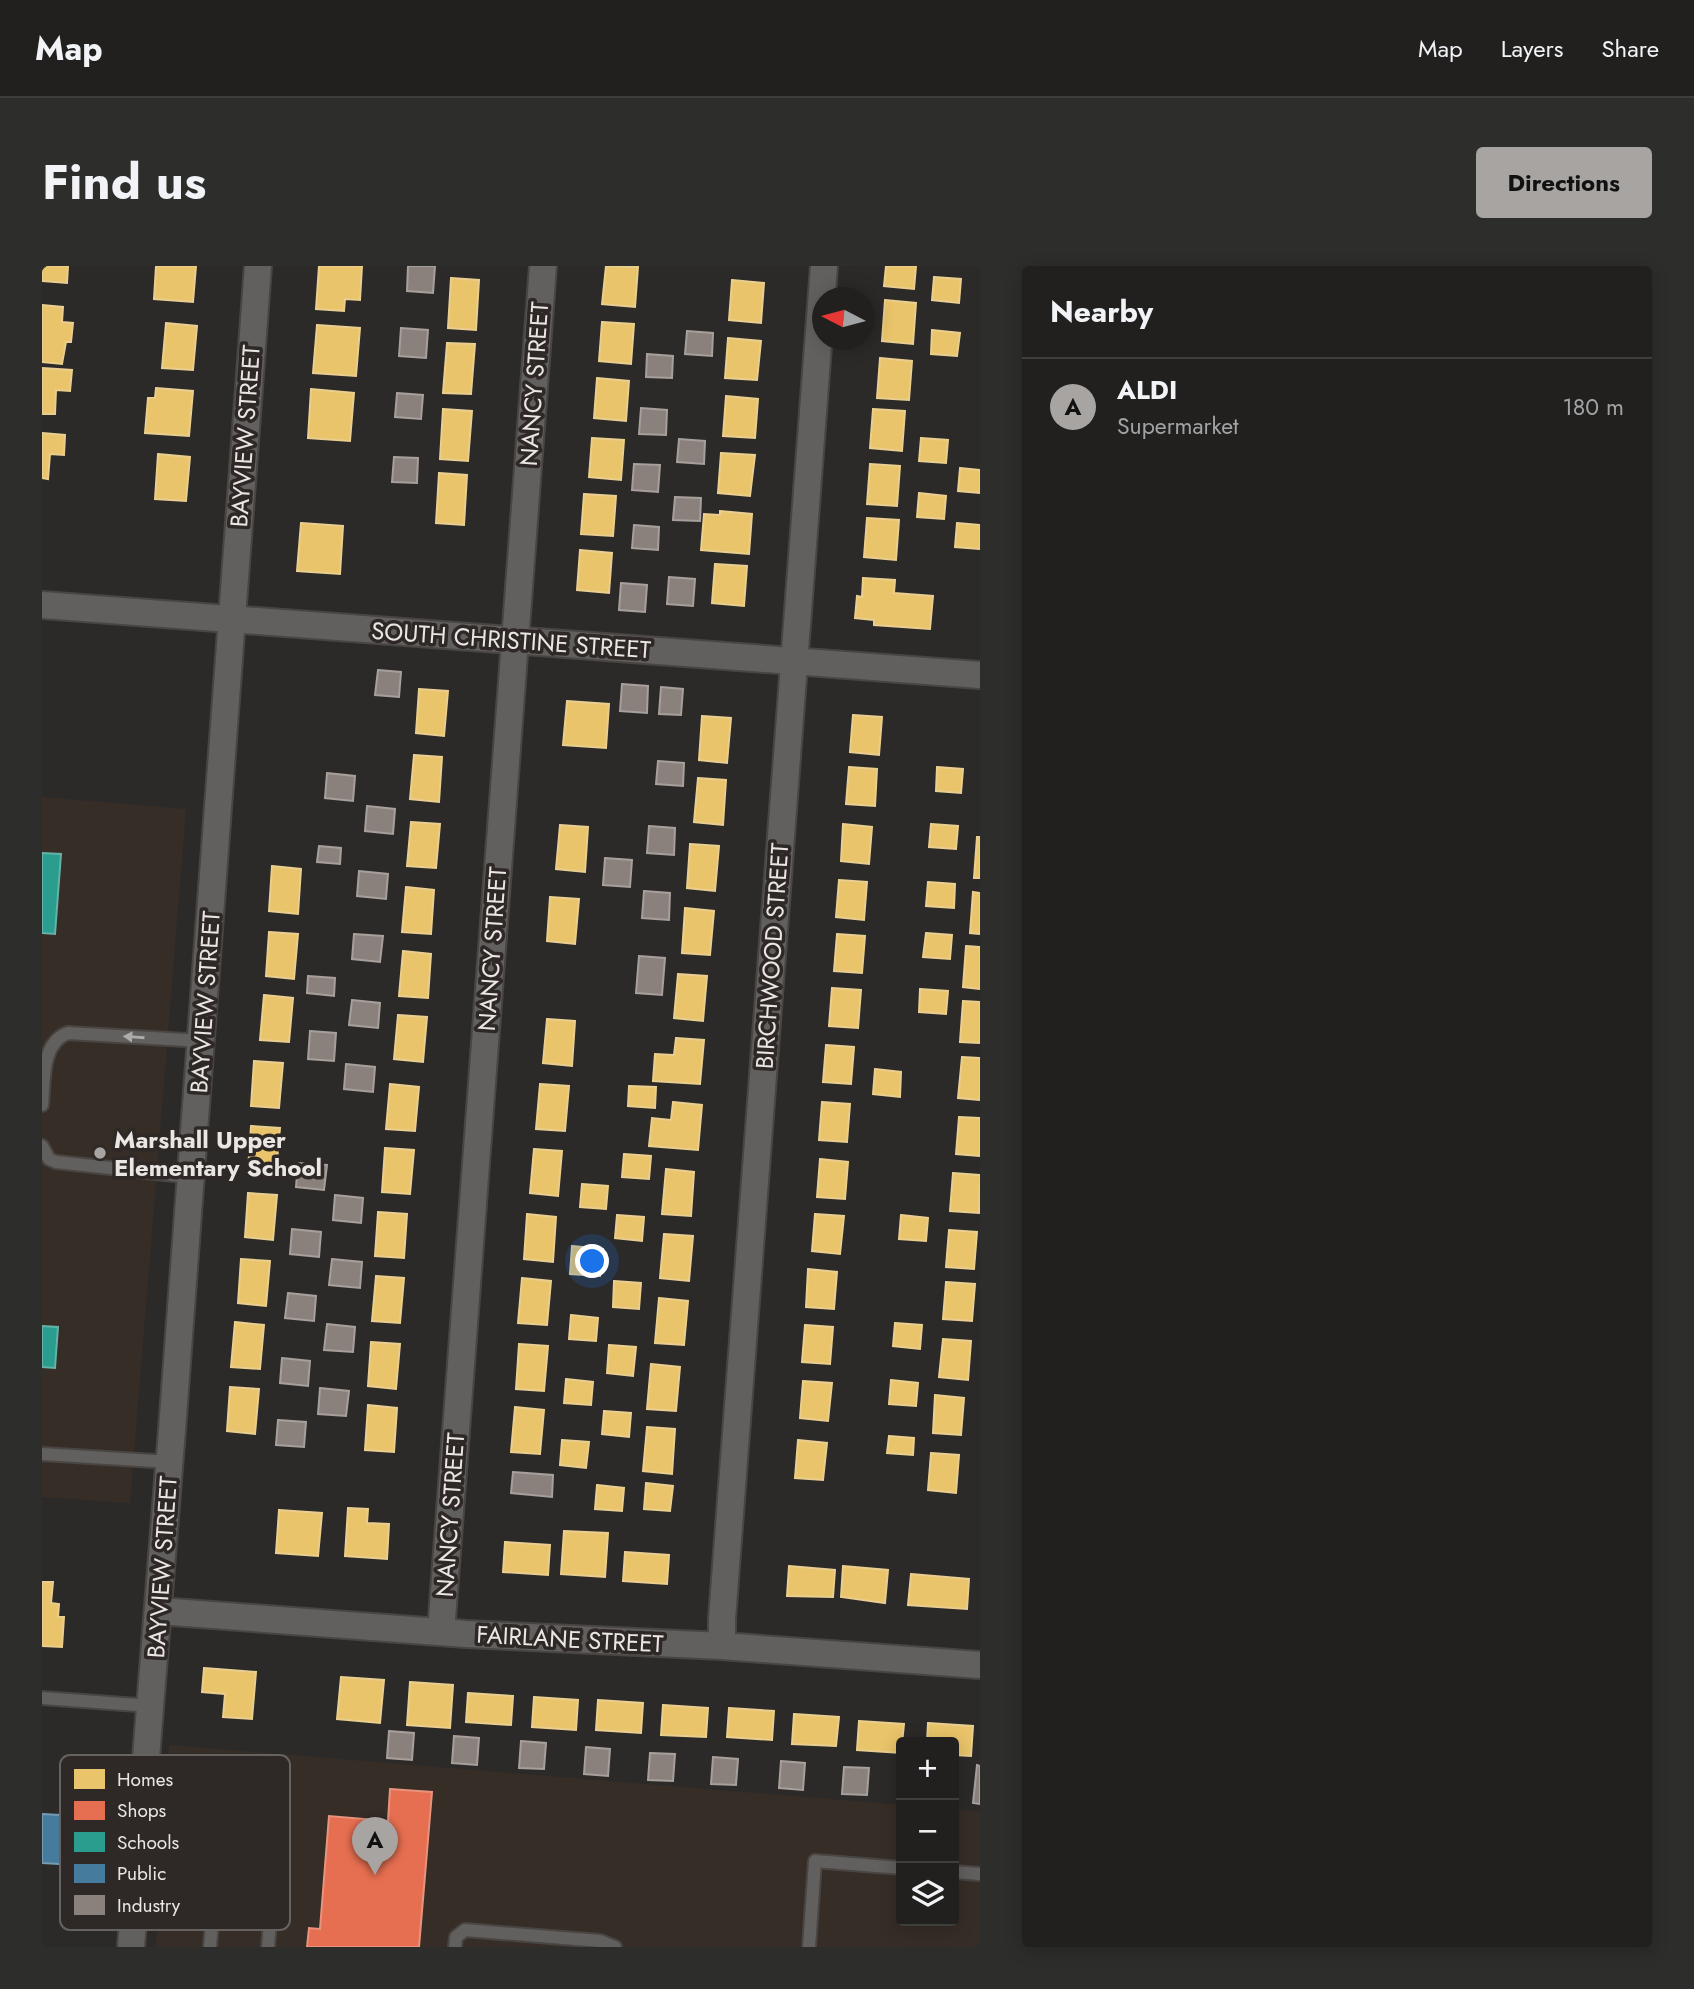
<!DOCTYPE html>
<html lang="en">
<head>
<meta charset="utf-8">
<style>
  body { margin:0; font-family:Jost,sans-serif; background:#2d2d2b; color:#f1f3f6 }
  .controls { position:absolute; right:21px; bottom:21px; display:grid; overflow:hidden; border-radius:7px; box-shadow:0 4px 18px #0003 }
  .controls button { width:63px; height:63px; display:grid; place-items:center; padding:0; border:0; border-bottom:2px solid #3e3e3c; background:#21201e; color:#f1f3f6; font:35px sans-serif }
  .compass { position:absolute; left:770px; top:21px; width:63px; height:63px; border-radius:50%; background:#21201e; box-shadow:0 4px 18px #0003; rotate:276deg }
  .you { position:absolute; left:551px; top:996px; width:24px; height:24px; margin:-18px; border:5px solid #fff; border-radius:50%; background:#1a73e8; box-shadow:0 0 0 10px #1a73e833 }
  .badge { display:grid; place-items:center; width:46px; height:46px; border-radius:50%; background:#a8a4a2; color:#111; font-size:23px; font-weight:700 }
  .pin { position:absolute; translate:-50% -58px; filter:drop-shadow(0 2px 4px #0008) }
  .pin::after { content:''; position:absolute; top:37px; width:24px; height:21px; background:inherit; clip-path:polygon(0 0,100% 0,50% 100%) }
  .list { margin:0; padding:0; list-style:none }
  h2 { display:flex; justify-content:space-between; align-items:center; height:91px; margin:0; padding:0 28px; font-size:30px }
  h2 small { font-size:23px; font-weight:400; color:#a2a3a4 }
  .list li { display:grid; grid-template-columns:46px 1fr auto; gap:21px; align-items:center; box-sizing:border-box; height:98px; padding:0 28px; border-top:2px solid #3e3e3c }
  .list b { display:block; font-size:26px; white-space:nowrap }
  .list p { margin:0; font-size:23px; white-space:nowrap; color:#a2a3a4 }
  .list em { font-size:23px; font-style:normal; color:#a2a3a4 }
  .icon { flex:none; width:38px; height:38px; fill:none; stroke:currentColor; stroke-width:2; stroke-linecap:round; stroke-linejoin:round }
  .map { position:relative; flex:none; width:938px; height:1681px; overflow:hidden; border-radius:7px }
  header { display:flex; align-items:center; gap:42px; box-sizing:border-box; height:98px; padding:0 35px; background:#21201e; border-bottom:2px solid #3e3e3c }
  header strong { font-size:33px }
  nav { display:flex; gap:38px; margin-inline-start:auto; font-size:24px }
  .intro { display:flex; align-items:center; justify-content:space-between; box-sizing:border-box; height:168px; padding:0 42px }
  h1 { margin:0; font-size:49px }
  .button { padding:18px 32px; border-radius:7px; background:#a8a4a2; color:#111; font-size:24px; font-weight:700 }
  main { display:flex; gap:42px; padding:0 42px }
  aside { flex:1; background:#21201e; border-radius:7px; box-shadow:0 4px 18px #0003 }
  .map>svg:first-child { display:block }
</style>
</head>
<body>
<header>
<strong>Map</strong>
<nav><a>Map</a><a>Layers</a><a>Share</a></nav>
</header>
<div class="intro"><h1>Find us</h1><a class="button">Directions</a></div>
<main>
<div class="map">
<svg width="938" height="1681" viewBox="0 0 938 1681">
  <rect width="100%" height="100%" fill="#2c2a28"/>
  <path fill="#372d27" d="M0,531L144,543L88,1237L0,1231Z
    M127,1479L859,1539V1655H912V1543L938,1546V1681H114Z"/>
  <path fill="#e9c46a" stroke="#e9ce8f" stroke-width="2" d="M0,0H26L25,17L0,15Z
    M114,0H154L151,36L112,33Z
    M277,0H320L318,34L303,33L302,45L274,43Z
    M564,0L596,1L593,41L560,38Z
    M844,0H874L872,23L842,20Z
    M892,11L919,13L917,37L890,34Z
    M409,12L437,14L434,64L406,62Z
    M690,14L722,17L719,57L687,54Z
    M843,34L874,37L871,78L840,75Z
    M0,39L21,41L20,56L31,57L29,76H24L20,98L0,96Z
    M560,56L592,58L589,98L557,95Z
    M124,57L155,60L151,104L120,102Z
    M275,59L318,62L314,110L271,107Z
    M890,64L918,67L915,90L889,88Z
    M686,72L719,75L715,114L683,112Z
    M405,77L433,78L429,128L401,127Z
    M838,92L870,95L867,134L835,132Z
    M0,102L30,104L28,125L14,124L13,148H0Z
    M555,112L587,115L584,155L552,152Z
    M114,122L151,125L147,170L103,167L106,132H113Z
    M269,123L312,127L308,175L266,172Z
    M684,130L716,133L713,172L681,170Z
    M401,143L430,145L426,195L398,193Z
    M831,143L863,145L860,185L828,182Z
    M0,167L23,169L22,189L8,188L6,213L0,212Z
    M550,172L582,174L579,214L547,211Z
    M879,172L906,174L904,197L877,195Z
    M679,187L713,189L708,230L676,227Z
    M116,188L148,191L144,235L113,233Z
    M828,198L858,200L855,240L825,238Z
    M918,202L938,204V227L916,225Z
    M397,207L425,209L422,259L394,257Z
    M877,227L904,230L902,253L875,251Z
    M542,228L574,230L571,270L539,268Z
    M678,245L710,248L707,288L659,284L662,248L678,249Z
    M825,252L857,254L854,294L822,291Z
    M259,257L301,260L298,308L255,305Z
    M915,257L938,259V283L913,281Z
    M538,284L570,287L567,327L535,324Z
    M673,298L705,300L702,340L670,337Z
    M821,312L853,314L852,327L891,330L888,363L832,359V354L813,352L815,330L820,331Z
    M377,423L406,425L402,470L374,467Z
    M525,435L567,438L564,482L521,479Z
    M811,449L840,451L837,489L808,486Z
    M660,450L689,452L685,497L657,494Z
    M372,489L400,491L397,536L368,533Z
    M807,501L835,503L833,540L804,538Z
    M895,501L921,503L919,527L894,525Z
    M656,512L684,514L681,559L652,556Z
    M369,556L398,558L394,602L365,600Z
    M801,558L830,561L827,598L799,595Z
    M889,558L916,560L914,583L887,581Z
    M518,559L546,561L543,606L514,603Z
    M935,571H938V612H932Z
    M648,578L677,580L673,625L645,622Z
    M230,600L259,603L256,648L227,645Z
    M797,614L825,616L822,654L794,651Z
    M886,616L913,618L912,642L884,640Z
    M364,621L392,624L389,668L360,666Z
    M931,626L938,627V668L928,667Z
    M508,631L537,633L533,678L505,675Z
    M643,642L672,645L668,689L640,687Z
    M227,666L256,668L252,713L224,710Z
    M884,667L910,669L908,693L881,691Z
    M795,668L823,670L820,707L792,705Z
    M924,680L938,681V723L921,721Z
    M361,685L389,688L386,732L357,730Z
    M636,708L665,710L661,755L632,752Z
    M790,722L819,724L816,762L787,760Z
    M878,723L906,725L904,748L877,746Z
    M222,729L251,732L247,776L218,774Z
    M921,735L938,736V777L918,776Z
    M356,749L385,751L381,796L352,793Z
    M505,753L533,755L530,800L501,797Z
    M634,772L662,774L658,818L611,815L613,788L632,789Z
    M784,779L812,781L809,818L781,816Z
    M920,791L938,792V834L916,832Z
    M212,795L241,797L237,842L209,840Z
    M833,803L859,806L858,831L831,828Z
    M348,818L377,821L373,865L344,863Z
    M498,818L527,820L523,865L494,863Z
    M587,820L614,821L613,842L586,840Z
    M631,836L660,839L656,884L607,880L610,852L629,854Z
    M780,836L808,838L805,876L777,874Z
    M917,851L938,852V890L914,888Z
    M209,860L238,862L234,906L206,904Z
    M343,882L372,884L368,928L340,926Z
    M492,883L520,885L516,930L488,927Z
    M582,888L609,890L607,913L580,911Z
    M778,893L806,896L803,933L775,931Z
    M624,903L652,906L649,950L620,948Z
    M911,907L938,909L937,947L908,945Z
    M540,918L566,920L564,943L538,941Z
    M206,927L235,929L231,974L203,971Z
    M336,946L365,948L362,992L333,990Z
    M485,948L514,951L511,996L482,993Z
    M773,948L802,950L798,988L770,985Z
    M575,949L602,951L600,975L573,972Z
    M859,949L886,952L884,975L857,973Z
    M907,964L935,966L932,1003L904,1001Z
    M622,968L651,970L647,1015L618,1012Z
    M530,980L561,983L558,1010L528,1008Z
    M199,993L228,995L224,1040L196,1037Z
    M766,1003L795,1006L792,1043L764,1041Z
    M334,1010L362,1012L358,1057L330,1055Z
    M480,1012L509,1015L505,1059L476,1057Z
    M572,1015L599,1017L597,1043L571,1041Z
    M904,1016L933,1018L930,1055L901,1053Z
    M617,1032L646,1035L642,1079L613,1077Z
    M529,1049L556,1052L554,1075L527,1073Z
    M193,1056L222,1059L218,1103L189,1101Z
    M853,1057L880,1059L878,1083L851,1080Z
    M763,1059L791,1061L788,1098L760,1096Z
    M901,1073L929,1075L926,1114L897,1111Z
    M329,1076L358,1078L354,1123L326,1120Z
    M477,1078L506,1080L502,1125L474,1123Z
    M567,1079L594,1081L591,1110L565,1107Z
    M609,1098L638,1101L634,1145L605,1143Z
    M524,1113L551,1116L549,1139L522,1137Z
    M849,1114L876,1117L874,1140L847,1138Z
    M761,1115L790,1117L786,1155L758,1152Z
    M188,1121L217,1123L213,1168L185,1165Z
    M893,1129L922,1132L919,1169L891,1167Z
    M326,1139L355,1142L352,1186L323,1184Z
    M473,1141L502,1144L498,1188L469,1186Z
    M562,1145L589,1147L587,1171L560,1168Z
    M605,1161L633,1163L630,1208L601,1205Z
    M847,1170L872,1172L871,1189L845,1187Z
    M520,1174L547,1176L544,1202L518,1199Z
    M756,1174L785,1177L781,1214L753,1212Z
    M889,1187L917,1189L914,1227L886,1224Z
    M604,1217L631,1220L628,1245L602,1243Z
    M555,1219L582,1222L580,1245L553,1243Z
    M306,1242L326,1243L325,1257L347,1258L345,1293L303,1290Z
    M237,1244L280,1247L276,1290L234,1287Z
    M522,1265L566,1267L563,1311L519,1308Z
    M463,1276L508,1279L506,1309L461,1306Z
    M583,1286L627,1289L625,1318L581,1315Z
    M747,1300L793,1304L791,1331L745,1330Z
    M801,1300L846,1304L843,1337L799,1331Z
    M869,1308L927,1313L925,1343L866,1339Z
    M0,1316H11L9,1337L17,1338L16,1351H22L20,1381L0,1380Z
    M162,1402L214,1406L210,1453L181,1451L183,1428L160,1426Z
    M299,1411L342,1414L338,1457L295,1453Z
    M368,1416L411,1419L408,1462L365,1459Z
    M426,1427L471,1430L469,1459L424,1456Z
    M492,1431L536,1434L534,1464L490,1461Z
    M556,1434L601,1437L599,1467L554,1464Z
    M621,1439L666,1442L664,1471L619,1469Z
    M687,1442L732,1445L730,1474L685,1471Z
    M752,1448L797,1451L794,1480L750,1478Z
    M817,1455L862,1458L859,1487L815,1484Z
    M886,1457L931,1460L929,1490L912,1489V1476H885Z"/>
  <path fill="#e76f51" stroke="#e8937d" stroke-width="2" d="M348,1523L390,1526L377,1681H265L267,1662L278,1663L287,1550L346,1555Z"/>
  <path fill="#2a9d8f" stroke="#64b3a8" stroke-width="2" d="M0,587L19,588L13,668L0,667Z
    M0,1060L16,1061L13,1102L0,1101Z"/>
  <path fill="#457b9d" stroke="#769bb2" stroke-width="2" d="M0,1548L37,1550L33,1599L0,1597Z"/>
  <path fill="#8a817c" stroke="#a79f9b" stroke-width="2" d="M366,0H393L391,27L365,25Z
    M359,62L386,64L384,92L357,90Z
    M645,65L671,67L670,90L643,88Z
    M605,88L631,90L630,112L604,111Z
    M355,127L381,129L379,153L353,151Z
    M599,142L625,144L624,169L597,168Z
    M637,173L663,175L662,198L635,196Z
    M352,191L376,192L375,217L350,216Z
    M592,198L618,199L616,226L590,224Z
    M633,231L659,232L658,255L631,254Z
    M592,259L617,261L616,284L590,282Z
    M627,311L653,313L651,340L625,338Z
    M579,317L605,319L603,346L577,344Z
    M336,404L359,406L357,431L333,429Z
    M580,418L606,420L605,447L578,445Z
    M619,421L641,423L639,449L617,448Z
    M616,495L642,497L641,520L614,518Z
    M285,507L313,510L311,535L283,532Z
    M325,540L353,543L351,568L323,565Z
    M607,560L633,562L632,589L605,587Z
    M277,580L299,582L298,598L275,596Z
    M563,592L590,594L588,621L561,619Z
    M317,605L346,608L344,633L315,630Z
    M602,625L628,627L627,654L600,652Z
    M312,668L341,670L338,696L310,693Z
    M597,690L623,692L620,729L594,727Z
    M266,710L293,712L292,730L265,727Z
    M310,734L338,737L336,762L307,759Z
    M268,765L294,767L292,795L266,793Z
    M304,798L333,801L331,826L302,823Z
    M256,897L285,899L282,924L254,921Z
    M293,929L321,932L319,957L291,954Z
    M250,963L279,966L277,991L248,988Z
    M290,993L320,996L318,1022L287,1019Z
    M246,1027L274,1030L272,1055L243,1052Z
    M285,1058L313,1061L311,1086L282,1084Z
    M240,1092L268,1095L266,1120L238,1117Z
    M278,1122L307,1125L304,1150L276,1148Z
    M236,1154L264,1156L262,1181L234,1179Z
    M471,1206L511,1209L510,1231L469,1227Z
    M347,1465L372,1467L370,1494L345,1492Z
    M412,1470L437,1472L435,1499L410,1497Z
    M479,1475L504,1477L502,1503L477,1502Z
    M544,1481L568,1483L566,1510L542,1508Z
    M608,1487L633,1488L631,1515L606,1514Z
    M671,1491L696,1493L694,1519L669,1518Z
    M739,1495L763,1497L761,1524L737,1522Z
    M935,1499L938,1500V1538L931,1537Z
    M802,1501L827,1502L825,1529L800,1528Z"/>
  <g fill="none" stroke-linecap="round" stroke-linejoin="round">
    <defs>
      <path id="service" d="M0,839C2,813 0,776 26,767L160,775
        M0,880L7,893L14,896L150,911
        M0,1188L128,1196
        M0,1432L109,1440
        M103,1524L238,1535L226,1681
        M912,1606L938,1608
        M168,1681L181,1530
        M413,1681L414,1671L423,1664L558,1675L573,1681
        M767,1681L773,1595L859,1602"/>
      <path id="minor" d="M0,339L938,409
        M117,1345L424,1368L680,1380L938,1399
        M399,1366L501,0
        M680,1380V1353L782,0
        M89,1681C136,1121 173,560 216,0"/>
    </defs>
    <use href="#service" stroke="#484543" stroke-width="16"/>
    <use href="#minor" stroke="#484543" stroke-width="30"/>
    <use href="#service" stroke="#62605f" stroke-width="12"/>
    <use href="#minor" stroke="#62605f" stroke-width="26"/>
  </g>
  <defs><path id="oneway-solid" d="M-6-.8H1V-3.2L6.5 0L1 3.2V.8H-6Z" transform="scale(1.75)"/></defs>
  <use fill="#adaaa8" href="#oneway-solid" transform="translate(92 771) rotate(-176)"/>
  <circle fill="#a8a4a2" stroke="#2e2926" stroke-width="2.5" cx="58" cy="887" r="7"/>
  <g text-anchor="middle" dominant-baseline="central" stroke-width="7" stroke-linejoin="round" paint-order="stroke">
    <g font-size="24" fill="#eae6e4" stroke="#2e2926">
      <text transform="translate(492 118) rotate(-86)">NANCY STREET</text>
      <text transform="translate(203 170) rotate(-86)">BAYVIEW STREET</text>
      <text transform="translate(469 374) rotate(4)">SOUTH CHRISTINE STREET</text>
      <text transform="translate(450 683) rotate(-86)">NANCY STREET</text>
      <text transform="translate(730 690) rotate(-86)">BIRCHWOOD STREET</text>
      <text transform="translate(163 736) rotate(-86)">BAYVIEW STREET</text>
      <text transform="translate(408 1249) rotate(-86)">NANCY STREET</text>
      <text transform="translate(120 1301) rotate(-86)">BAYVIEW STREET</text>
      <text transform="translate(528 1373) rotate(3)">FAIRLANE STREET</text>
    </g>
    <g font-size="24" font-weight="bold" fill="#eae6e4" stroke="#2e2926" text-anchor="start">
      <text x="72" y="873">Marshall Upper<tspan x="72" dy="28">Elementary School</tspan></text>
    </g>
  </g>
  <rect x="18" y="1489" width="230" height="175" rx="10" fill="#2e2926" stroke="#66625f" stroke-width="2"/>
  <rect x="32" y="1503" width="31" height="20" fill="#e9c46a"/>
  <rect x="32" y="1535" width="31" height="19" fill="#e76f51"/>
  <rect x="32" y="1566" width="31" height="20" fill="#2a9d8f"/>
  <rect x="32" y="1598" width="31" height="19" fill="#457b9d"/>
  <rect x="32" y="1629" width="31" height="20" fill="#8a817c"/>
  <g font-size="19" fill="#eae6e4">
    <text x="75" y="1520">Homes</text>
    <text x="75" y="1551">Shops</text>
    <text x="75" y="1583">Schools</text>
    <text x="75" y="1614">Public</text>
    <text x="75" y="1646">Industry</text>
  </g>
</svg>
<div class="controls">
<button>+</button>
<button>−</button>
<button><svg class="icon" aria-label="layers" viewBox="0 0 24 24"><path d="M12 4l9 5-9 5-9-5zM3 14l9 5 9-5"/></svg></button>
</div>
<svg class="compass" viewBox="-18 -18 36 36"><path d="M0-13l5 13h-10z" fill="#e53935"/><path d="M0 13l5-13h-10z" fill="#a2a3a4"/></svg>
<div class="you"></div>
<div class="pin badge" style="left:333px;top:1609px">A</div>
</div>
<aside>
<h2>Nearby<small></small></h2>
<ul class="list">
<li><span class="badge">A</span><div><b>ALDI</b><p>Supermarket</p></div><em>180 m</em></li>
</ul>
</aside>
</main>
</body>
</html>
